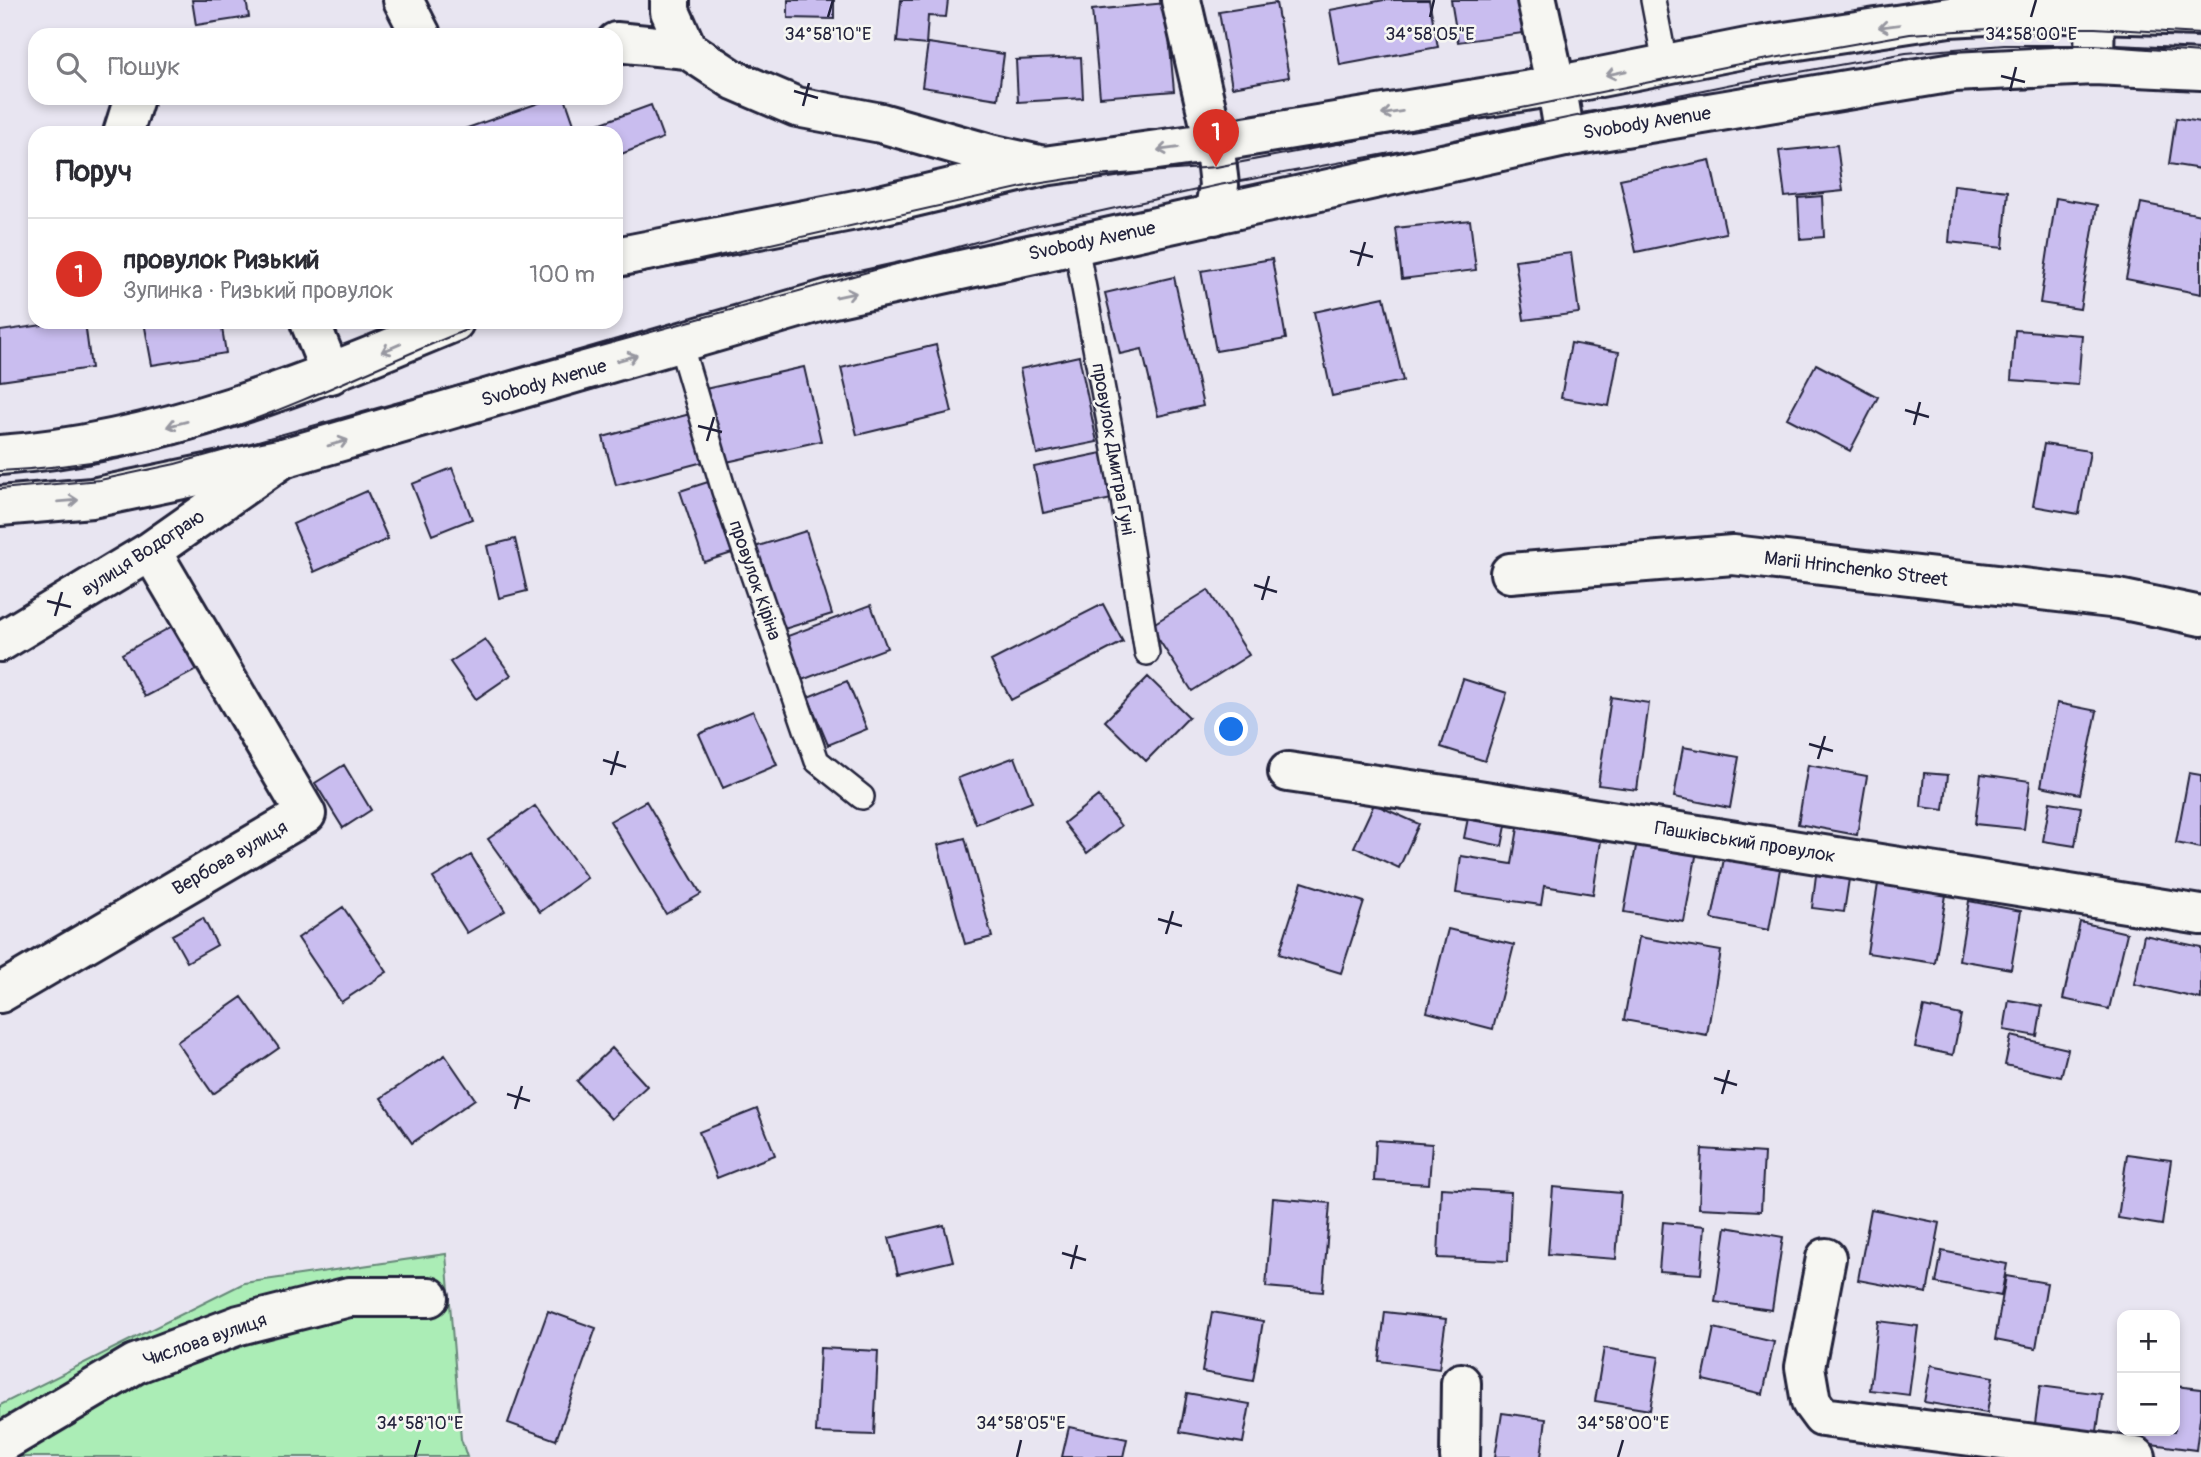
<!DOCTYPE html>
<html lang="uk">
<head>
<meta charset="utf-8">
<style>
  body { margin:0; font-family:Pangolin,sans-serif; background:#f2f2f3; color:#2b2b33 }
  .controls { position:absolute; right:21px; bottom:21px; display:grid; overflow:hidden; border-radius:14px; box-shadow:0 4px 10px #0003 }
  .controls button { width:63px; height:63px; display:grid; place-items:center; padding:0; border:0; border-bottom:2px solid #e1e1e2; background:#fff; color:#2b2b33; font:35px sans-serif }
  .you { position:absolute; left:1232px; top:730px; width:24px; height:24px; margin:-18px; border:5px solid #fff; border-radius:50%; background:#1a73e8; box-shadow:0 0 0 10px #1a73e833 }
  .badge { display:grid; place-items:center; width:46px; height:46px; border-radius:50%; background:#d93025; color:#fff; font-size:23px; font-weight:700 }
  .pin { position:absolute; translate:-50% -58px; filter:drop-shadow(0 2px 4px #0008) }
  .pin::after { content:''; position:absolute; top:37px; width:24px; height:21px; background:inherit; clip-path:polygon(0 0,100% 0,50% 100%) }
  .list { margin:0; padding:0; list-style:none }
  h2 { display:flex; justify-content:space-between; align-items:center; height:91px; margin:0; padding:0 28px; font-size:30px }
  h2 small { font-size:23px; font-weight:400; color:#7c7c81 }
  .list li { display:grid; grid-template-columns:46px 1fr auto; gap:21px; align-items:center; box-sizing:border-box; height:112px; padding:0 28px; border-top:2px solid #e1e1e2 }
  .list b { display:block; font-size:26px; white-space:nowrap }
  .list p { margin:0; font-size:23px; white-space:nowrap; color:#7c7c81 }
  .list em { font-size:23px; font-style:normal; color:#7c7c81 }
  .icon { flex:none; width:38px; height:38px; fill:none; stroke:currentColor; stroke-width:2; stroke-linecap:round; stroke-linejoin:round }
  .map { position:relative; flex:none; width:2201px; height:1457px; overflow:hidden }
  .search { position:absolute; background:#fff; box-shadow:0 4px 10px #0003; left:28px; top:28px; width:595px; height:77px; display:flex; align-items:center; gap:18px; box-sizing:border-box; padding:0 24px; border-radius:21px; color:#7c7c81; font-size:26px }
  .panel { position:absolute; background:#fff; box-shadow:0 4px 10px #0003; left:28px; top:126px; width:595px; height:203px; border-radius:21px }
  .map>svg:first-child { display:block }
</style>
</head>
<body>
<div class="map">
<svg width="2201" height="1457" viewBox="0 0 2201 1457">
  <rect width="100%" height="100%" fill="#e8e5f1"/>
  <filter id="ink" filterUnits="userSpaceOnUse"><feTurbulence type="fractalNoise" baseFrequency=".0143" numOctaves="2"/><feDisplacementMap in="SourceGraphic" scale="14" xChannelSelector="R" yChannelSelector="G"/><feConvolveMatrix kernelMatrix="1 2 1 2 8 2 1 2 1" color-interpolation-filters="sRGB"/></filter>
  <g filter="url(#ink)">
    <path fill="#abedb6" stroke="#668878" stroke-width="2" d="M446,1254L461,1439L467,1457H0V1405L244,1283Z"/>
    <path fill="#c9bdef" stroke="#22223b" stroke-width="2" d="M192,0H246L249,17L196,25Z
      M788,0H834V19L788,18Z
      M901,0H948L946,17L928,16L926,45L897,42Z
      M1384,0H1429L1438,47L1340,65L1330,10Z
      M1451,0H1519L1523,33L1458,42Z
      M1166,3L1174,91L1100,97L1092,10Z
      M1276,3L1289,77L1232,87L1219,12Z
      M928,43L1004,54L998,99L922,87Z
      M1081,57L1083,98L1018,102L1016,60Z
      M553,98H565L577,133H453Z
      M651,105L663,138L616,156V133H598L596,125Z
      M2176,118L2201,122V169L2169,164Z
      M1837,145L1843,191L1785,197L1779,151Z
      M1710,160L1726,233L1636,252L1620,179Z
      M1954,185L2008,191L2003,248L1949,242Z
      M1822,196L1824,237L1800,239L1798,198Z
      M2056,198L2097,205L2080,309L2040,303Z
      M2141,203L2201,215V294L2126,279Z
      M1470,220L1476,270L1402,279L1396,228Z
      M1571,253L1579,313L1524,320L1515,260Z
      M1272,259L1286,339L1216,351L1201,271Z
      M1174,277L1203,406L1158,416L1142,349L1120,354L1105,293Z
      M1384,297L1403,381L1332,396L1314,312Z
      M64,322H85L91,368L0,381V331Z
      M144,322H221L226,353L152,365Z
      M2015,330L2082,335L2078,385L2011,380Z
      M1571,343L1619,352L1609,406L1561,398Z
      M936,345L952,412L857,435L841,368Z
      M1079,356L1097,442L1037,454L1020,369Z
      M1816,364L1878,397L1850,451L1787,418Z
      M804,367L821,441L722,463L705,389Z
      M690,414L703,462L616,485L603,437Z
      M2044,444L2090,451L2079,514L2033,506Z
      M1102,453L1112,499L1043,513L1034,467Z
      M452,468L472,519L432,535L412,484Z
      M708,482L732,553L704,562L680,491Z
      M367,491L388,539L314,572L293,524Z
      M806,531L832,614L781,630L755,547Z
      M515,539L527,591L499,598L487,546Z
      M1208,590L1249,655L1192,691L1150,626Z
      M1103,604L1123,642L1011,700L991,661Z
      M871,605L887,648L802,680L785,637Z
      M178,623L202,667L145,697L122,654Z
      M485,639L511,675L476,699L450,662Z
      M1148,677L1189,717L1146,761L1105,721Z
      M1463,679L1507,693L1485,761L1441,747Z
      M847,681L867,729L828,745L808,697Z
      M1611,697L1649,703L1637,790L1598,785Z
      M2057,703L2097,711L2080,794L2041,786Z
      M753,711L777,765L723,788L699,734Z
      M1683,747L1739,757L1730,808L1674,797Z
      M1015,757L1032,802L976,824L958,778Z
      M344,765L371,810L343,828L315,783Z
      M1808,765L1867,776L1857,835L1798,824Z
      M1924,773L1948,775L1944,810L1921,807Z
      M2189,773L2201,775V848L2176,843Z
      M1981,774L2030,781L2024,829L1975,824Z
      M1098,796L1121,826L1087,853L1064,823Z
      M646,801L701,894L666,914L610,821Z
      M2050,802L2081,807L2075,846L2043,841Z
      M1374,804L1419,824L1399,868L1354,847Z
      M535,806L587,878L540,912L488,839Z
      M1469,813L1507,821L1502,846L1464,838Z
      M1518,828L1601,841L1593,894L1544,886L1541,905L1456,893L1461,856L1512,864Z
      M965,838L992,937L965,944L938,845Z
      M1637,841L1697,851L1684,922L1624,912Z
      M471,855L505,911L467,933L433,878Z
      M1724,859L1780,869L1769,930L1712,919Z
      M1816,875L1849,879L1844,912L1812,908Z
      M1302,882L1364,902L1341,973L1279,954Z
      M1878,884L1946,895L1935,963L1867,953Z
      M1969,901L2021,911L2011,969L1959,960Z
      M343,907L387,972L341,1002L298,938Z
      M203,918L217,945L187,962L172,935Z
      M2080,922L2127,933L2109,1009L2063,999Z
      M1448,929L1514,945L1493,1029L1427,1012Z
      M2144,935L2201,947V999L2134,984Z
      M1639,937L1721,951L1707,1035L1624,1020Z
      M242,997L279,1048L213,1094L177,1042Z
      M2009,1000L2042,1006L2037,1036L2004,1030Z
      M1924,1007L1961,1015L1953,1055L1915,1047Z
      M2011,1036L2068,1049L2061,1077L2005,1065Z
      M612,1048L647,1086L611,1119L577,1081Z
      M445,1055L475,1099L412,1143L381,1098Z
      M757,1109L775,1155L717,1178L699,1132Z
      M1376,1140L1432,1144L1429,1184L1374,1181Z
      M1702,1149L1764,1153L1761,1211L1699,1208Z
      M2127,1154L2171,1160L2162,1225L2118,1218Z
      M1553,1187L1621,1193L1616,1259L1548,1254Z
      M1441,1188L1511,1192L1508,1261L1438,1258Z
      M1273,1198L1330,1203L1323,1292L1266,1287Z
      M1871,1209L1940,1223L1927,1293L1858,1280Z
      M1663,1222L1705,1226L1701,1274L1659,1271Z
      M944,1225L953,1261L898,1274L889,1238Z
      M1726,1227L1783,1237L1772,1310L1715,1302Z
      M1942,1251L2007,1264L2001,1296L1936,1283Z
      M2006,1276L2047,1283L2036,1348L1995,1340Z
      M548,1311L596,1328L556,1440L508,1423Z
      M1212,1312L1263,1321L1253,1381L1202,1372Z
      M1385,1312L1446,1319L1439,1369L1379,1361Z
      M1878,1321L1918,1326L1909,1395L1870,1390Z
      M1714,1328L1774,1342L1763,1394L1703,1380Z
      M820,1348L878,1351L874,1435L816,1433Z
      M1604,1348L1659,1357L1650,1410L1595,1401Z
      M1931,1365L1993,1377L1987,1413L1924,1402Z
      M2040,1386L2102,1394L2096,1439L2034,1431Z
      M2175,1386L2201,1389V1410L2196,1450L2129,1441L2130,1431H2175Z
      M1187,1393L1250,1404L1243,1443L1180,1432Z
      M1502,1413L1546,1419L1541,1457H1495Z
      M1069,1427L1127,1439L1123,1457H1062Z"/>
    <g fill="none" stroke-linecap="round" stroke-linejoin="round">
      <defs>
        <path id="service" d="M1653,0L1665,63
          M1076,245L1121,487L1147,653
          M680,343L724,491L817,761L862,797"/>
        <path id="minor" d="M403,0L421,35
          M670,0V11L687,49
          M1181,0L1214,142L1219,185L1214,215
          M1537,0L1559,101L1565,137
          M616,42L687,49L734,80L797,107L881,123L990,154L1044,166
          M2094,65L2095,0
          M123,133L134,98
          M310,322L331,374
          M1510,573L1733,555L2119,599L2201,616
          M0,642L151,551L283,458
          M1288,772L1472,799L2201,915
          M0,993L306,814L151,551
          M1826,1258L1805,1367L1811,1402L1822,1417L2136,1457
          M0,1444L135,1364L239,1325L349,1297H429
          M1460,1457L1461,1383"/>
        <path id="tertiary" d="M616,257L876,206L1044,166L1214,142L1555,86L1752,47L1949,17L2023,13H2096L2201,16
          M0,455C160,443 308,383 454,322
          M0,506L92,498L283,458L829,299L1565,137L1954,72L2094,65L2201,70"/>
      </defs>
      <use href="#service" stroke="#22223b" stroke-width="28"/>
      <use href="#minor" stroke="#22223b" stroke-width="44"/>
      <use href="#tertiary" stroke="#22223b" stroke-width="44"/>
      <use href="#service" stroke="#f6f6f2" stroke-width="23"/>
      <use href="#minor" stroke="#f6f6f2" stroke-width="38"/>
      <use href="#tertiary" stroke="#f6f6f2" stroke-width="38"/>
      <path stroke="#22223b" stroke-width="2" d="M616,279L1036,184L1081,177L1216,167L1438,125L1734,65L1910,34L2004,28H2095L2201,34
        M0,471C78,467 156,454 230,428C317,398 400,355 486,322
        M0,489L100,480L175,464L1030,227L1219,185L1450,142L1732,84L1906,53L2004,45H2095L2201,53"/>
    </g>
    <defs><path id="oneway-shaft" d="M-6 0H5M1.5-3L5.5 0L1.5 3" fill="none" stroke-width="1.6" stroke-linecap="round" stroke-linejoin="round" transform="scale(1.75)"/></defs>
    <g stroke="#9797a0">
      <use href="#oneway-shaft" transform="translate(1889 26) rotate(172)"/>
      <use href="#oneway-shaft" transform="translate(1616 73) rotate(168)"/>
      <use href="#oneway-shaft" transform="translate(1392 113) rotate(171)"/>
      <use href="#oneway-shaft" transform="translate(1168 149) rotate(172)"/>
      <use href="#oneway-shaft" transform="translate(846 295) rotate(-12)"/>
      <use href="#oneway-shaft" transform="translate(391 348) rotate(157)"/>
      <use href="#oneway-shaft" transform="translate(627 358) rotate(-16)"/>
      <use href="#oneway-shaft" transform="translate(177 424) rotate(166)"/>
      <use href="#oneway-shaft" transform="translate(338 443) rotate(-16)"/>
      <use href="#oneway-shaft" transform="translate(68 501) rotate(-5)"/>
    </g>
  </g>
  <path fill="none" stroke="#22223b" stroke-width="2.5" d="M828,17L833,0M1430,17L1434,0M2031,17L2036,0M2001,76L2025,82M794,91L818,98M2010,91L2016,67M803,106L809,83M1350,251L1373,257M1358,266L1365,242M1905,410L1929,417M1914,425L1920,402M698,426L722,432M707,441L714,417M1254,585L1277,592M1262,600L1269,576M47,601L71,607M55,616L62,592M1809,744L1833,751M1818,759L1825,736M603,760L626,767M611,775L618,751M1158,919L1182,926M1166,934L1173,911M1714,1078L1737,1085M507,1094L530,1101M1722,1094L1729,1070M515,1109L522,1086M1062,1253L1086,1260M1071,1269L1077,1245M415,1457L420,1440M1017,1457L1021,1440M1618,1457L1623,1440"/>
  <g text-anchor="middle" dominant-baseline="central" stroke-width="5" stroke-linejoin="round" paint-order="stroke">
    <g font-size="19" fill="#22223b" stroke="#f6f6f2">
      <text transform="translate(1647 123) rotate(-9)">Svobody Avenue</text>
      <text transform="translate(1092 241) rotate(-12)">Svobody Avenue</text>
      <text transform="translate(544 383) rotate(-16)">Svobody Avenue</text>
      <text transform="translate(1113 449) rotate(80)">провулок Дмитра Гуні</text>
      <text transform="translate(143 553) rotate(-33)">вулиця Водограю</text>
      <text transform="translate(1856 569) rotate(7)">Marii Hrinchenko Street</text>
      <text transform="translate(755 580) rotate(71)">провулок Кіріна</text>
      <text transform="translate(1745 842) rotate(9)">Пашківський провулок</text>
      <text transform="translate(230 858) rotate(-30)">Вербова вулиця</text>
      <text transform="translate(205 1340) rotate(-19)">Числова вулиця</text>
    </g>
  </g>
  <g font-size="18" text-anchor="middle" fill="#22223b" stroke="#f6f6f2" stroke-width="5" stroke-linejoin="round" paint-order="stroke">
    <text x="828" y="40">34°58'10"E</text>
    <text x="1430" y="40">34°58'05"E</text>
    <text x="2031" y="40">34°58'00"E</text>
    <text x="420" y="1429">34°58'10"E</text>
    <text x="1021" y="1429">34°58'05"E</text>
    <text x="1623" y="1429">34°58'00"E</text>
  </g>
</svg>
<div class="controls">
<button>+</button>
<button>−</button>
</div>
<div class="you"></div>
<div class="pin badge" style="left:1216px;top:167px">1</div>
<div class="search"><svg class="icon" aria-label="search" viewBox="0 0 24 24"><circle cx="10" cy="10" r="6"/><path d="M15 15l6 6"/></svg>Пошук</div>
<section class="panel">
<h2>Поруч<small></small></h2>
<ul class="list">
<li><span class="badge">1</span><div><b>провулок Ризький</b><p>Зупинка · Ризький провулок</p></div><em>100 m</em></li>
</ul>
</section>
</div>
</body>
</html>
